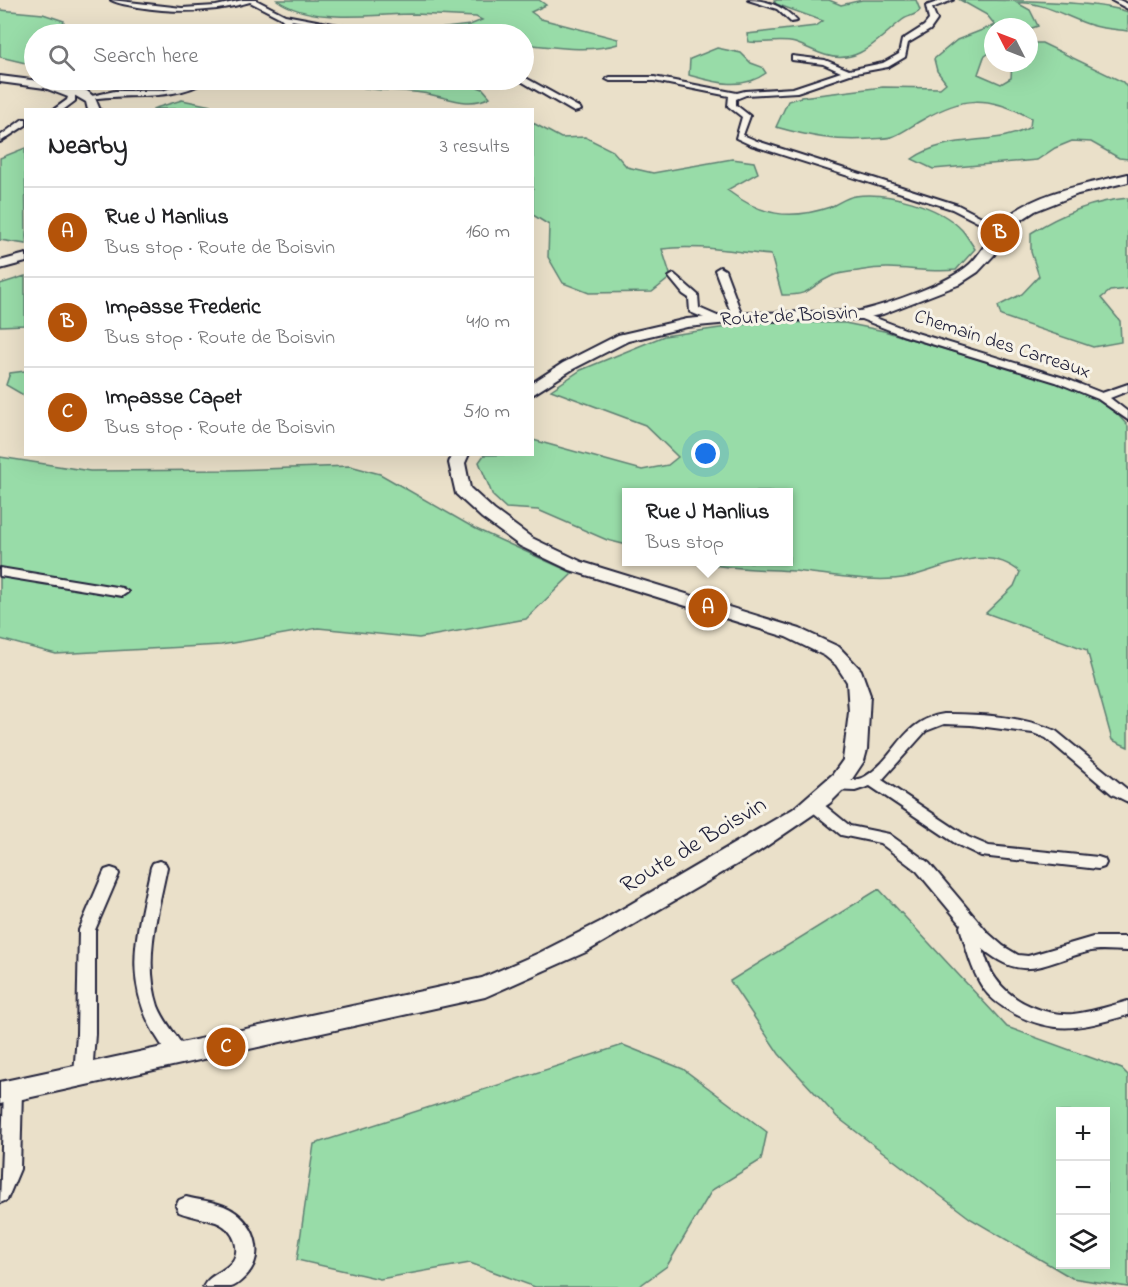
<!DOCTYPE html>
<html lang="en">
<head>
<meta charset="utf-8">
<style>
  body { margin:0; font-family:"Indie Flower",sans-serif; background:#f2f2f2; color:#202124 }
  .controls { position:absolute; right:18px; bottom:18px; display:grid; overflow:hidden; border-radius:0px; box-shadow:0 6px 24px #0002 }
  .controls button { width:54px; height:54px; display:grid; place-items:center; padding:0; border:0; border-bottom:2px solid #e0e0e0; background:#fff; color:#202124; font:30px sans-serif }
  .compass { position:absolute; left:984px; top:18px; width:54px; height:54px; border-radius:50%; background:#fff; box-shadow:0 6px 24px #0002; rotate:312deg }
  .you { position:absolute; left:706px; top:454px; width:21px; height:21px; margin:-15px; border:4px solid #fff; border-radius:50%; background:#1a73e8; box-shadow:0 0 0 9px #1a73e833 }
  .badge { display:grid; place-items:center; width:39px; height:39px; border-radius:50%; background:#b45309; color:#fff; font-size:20px; font-weight:700 }
  .pin { position:absolute; translate:-50% -50%; border:3px solid #fff; box-shadow:0 2px 6px #0006 }
  .popup { position:absolute; left:622px; top:488px; width:171px; height:78px; box-sizing:border-box; display:grid; place-content:center; border-radius:0px; background:#fff; filter:drop-shadow(0 2px 4px #0005); font-size:20px; white-space:nowrap; color:#757577 }
  .popup b { font-size:22px; color:#202124 }
  .popup::after { content:''; position:absolute; left:50%; top:100%; margin-left:-12px; border:12px solid transparent; border-top-color:#fff }
  .list { margin:0; padding:0; list-style:none }
  h2 { display:flex; justify-content:space-between; align-items:center; height:78px; margin:0; padding:0 24px; font-size:26px }
  h2 small { font-size:20px; font-weight:400; color:#757577 }
  .list li { display:grid; grid-template-columns:39px 1fr auto; gap:18px; align-items:center; box-sizing:border-box; height:90px; padding:0 24px; border-top:2px solid #e0e0e0 }
  .list b { display:block; font-size:22px; white-space:nowrap }
  .list p { margin:0; font-size:20px; white-space:nowrap; color:#757577 }
  .list em { font-size:20px; font-style:normal; color:#757577 }
  .icon { flex:none; width:33px; height:33px; fill:none; stroke:currentColor; stroke-width:2; stroke-linecap:round; stroke-linejoin:round }
  .map { position:relative; flex:none; width:1128px; height:1287px; overflow:hidden }
  .search { position:absolute; background:#fff; box-shadow:0 6px 24px #0002; left:24px; top:24px; width:510px; height:66px; display:flex; align-items:center; gap:15px; box-sizing:border-box; padding:0 21px; border-radius:33px; color:#757577; font-size:22px }
  .panel { position:absolute; background:#fff; box-shadow:0 6px 24px #0002; left:24px; top:108px; width:510px; height:348px; border-radius:0px }
  .map>svg:first-child { display:block }
</style>
</head>
<body>
<div class="map">
<svg width="1128" height="1287" viewBox="0 0 1128 1287">
  <rect width="100%" height="100%" fill="#eae0c9"/>
  <filter id="ink" filterUnits="userSpaceOnUse"><feTurbulence type="fractalNoise" baseFrequency=".0167" numOctaves="2"/><feDisplacementMap in="SourceGraphic" scale="12" xChannelSelector="R" yChannelSelector="G"/><feConvolveMatrix kernelMatrix="1 2 1 2 8 2 1 2 1" color-interpolation-filters="sRGB"/></filter>
  <g filter="url(#ink)">
    <path fill="#98dca8" stroke="#5d7f72" stroke-width="1.5" fill-rule="evenodd" d="M277,0H539L546,5L531,12L541,19L618,39V44C589,53 554,47 524,44V34H417L421,31L470,25L482,20L476,17C455,16 435,15 415,14C375,14 311,25 277,0Z
      M777,0H829L841,5L862,0H916L920,10C915,17 907,15 901,21C878,39 858,66 825,55C815,52 805,46 795,43C779,39 765,44 749,42L747,34L816,26L823,21L776,4L774,1Z
      M960,0C1000,0 1097,0 1128,12V31C1116,29 1103,29 1091,25C1070,19 1040,0 1017,3L1030,10L1038,26L1029,29L993,27V50L984,57L978,74L1001,84L1011,78L1012,63H1029V43H1042L1123,82L1128,89V159L1119,158L1091,142L1072,141L1055,148L1037,160L933,169L912,159C951,132 996,147 1030,127L1031,118C988,95 963,96 922,120C913,125 904,132 894,136C888,139 878,138 871,139C837,142 808,136 776,127L788,101L801,97L883,87L940,88L946,83L937,71L934,59L957,40L995,25L987,15Z
      M0,10L43,14L64,21L58,34H34V65L0,57Z
      M232,25L269,30L278,34H203Z
      M717,48L741,53L751,63L762,67L766,73C742,91 714,82 689,75L690,59Z
      M94,80H254L195,84L106,83Z
      M336,80H466L465,82L483,89L490,97C468,109 445,96 422,93C392,89 364,92 336,80Z
      M182,100L226,109H152Z
      M533,123L561,138L585,137L613,151L627,167L653,173L732,159L754,162L758,173L727,190C760,215 789,221 830,207C838,204 846,197 855,196C886,191 940,206 962,230C967,236 971,243 975,249L956,270C926,274 895,264 864,270C854,272 842,272 832,276C809,286 812,296 782,295L771,255C736,252 695,244 662,249L671,277L652,292L589,293L563,283L548,257L549,225L533,215Z
      M25,148L26,244L0,240V158Z
      M1128,198V289L1110,291L1101,298L1120,321L1121,342L1093,347L1001,316L998,306L1022,294L1039,276L1031,252V233C1061,214 1092,201 1128,198Z
      M25,276V325L0,326V284Z
      M762,322L845,323L884,331L1078,389L1108,404L1128,426V747L1112,740L1087,650L986,613L1014,586L1020,572C986,543 946,568 908,577C876,584 828,574 794,571C762,569 726,569 694,562H789V492H627V545L607,540L538,510L506,508L493,496L479,462L484,455L532,454L533,440L642,470L668,465L678,457L645,425L551,390L581,370L664,336Z
      M25,371H26L25,396L6,385L10,373Z
      M0,457L90,471L229,470L350,466L380,474L476,529L573,573L526,619L419,638L318,628L221,645L56,654L0,639Z
      M879,889L1007,1027L1122,1069L1128,1075V1287L1072,1278L971,1219L837,1117L779,1054L730,981ZM1060,1112H1106V1264H1060Z
      M623,1045L683,1069L767,1132L761,1160L712,1190L667,1266L638,1287H535L470,1263L380,1279L297,1260L314,1144Z"/>
    <g fill="none" stroke-linecap="round" stroke-linejoin="round">
      <defs>
        <path id="street" d="M111,0L182,8L216,6L243,0H256L285,15L386,34H372L291,20L305,34H297L281,18L250,2C212,13 176,13 138,7C129,5 118,4 111,0Z
          M748,0C768,0 783,6 797,21L791,22L777,9Z
          M943,0H953L932,8L937,20L930,30L908,43L905,57L888,67L850,74L797,92L746,95L736,99V105L750,116L743,135L757,141L958,205L1005,229V233H999L952,209L751,145L736,138L742,117L728,106L729,96L654,81H610L606,79L610,77H654L737,93L745,91L793,88L841,72L823,64L792,60V56L825,60L849,70L883,63L899,54L902,40L924,26L929,20L926,6Z
          M1111,0H1119L1128,4V9Z
          M524,77L580,108L581,110L574,112L521,81Z
          M198,80H208C174,102 129,93 91,99L87,97L115,91H162Z
          M425,80H449C444,84 430,84 425,80Z
          M42,83H48L75,94V101L63,110H53L67,100L68,97L42,87Z
          M23,119H26V125L0,142V136Z
          M720,267L725,270L743,318L742,320H734L733,318L715,270Z
          M674,274L698,295L699,308L722,318V322H714L690,312L689,298L683,294L669,277Z
          M860,312L910,331L1064,378L1102,393L1128,384V391L1110,398L1128,412V420L1098,399L1056,382L902,335L856,317V313Z
          M0,568L122,588L128,592L122,596L0,576Z
          M944,714C980,714 1023,716 1056,731L1128,790V802L1112,794L1046,738L1033,733L971,725L944,724L926,731L882,780L968,837L989,846L1098,857L1104,859L1106,863L1104,867L1098,869L981,856L958,845L870,786L855,791L830,790L828,786L830,782C842,779 855,783 866,776C897,757 902,720 944,714Z
          M813,799L818,800L850,826L889,834L929,863L988,933L1003,946L1018,955L1028,956L1093,937H1128V951C1116,951 1102,949 1091,951C1046,961 1025,985 983,949C986,959 989,970 996,979C1012,1002 1045,1016 1073,1014C1092,1012 1110,1006 1128,1001V1015C1085,1027 1057,1036 1015,1014C1004,1008 990,999 983,988C971,970 966,947 960,927L961,924L917,871L880,843L841,835L808,808L805,804L808,800Z
          M159,861L165,863L167,867C158,912 143,960 158,1006C165,1024 179,1037 187,1054L184,1059C171,1064 168,1053 161,1044C120,983 137,933 151,867L153,863Z
          M111,868L117,870L119,874L95,930V1034L92,1075L89,1080L83,1083L77,1080L74,1075L77,1034L79,930L103,874L105,870Z
          M13,1083L19,1085L22,1091L20,1169L7,1200L0,1203L4,1091L7,1085Z
          M186,1197C202,1201 222,1202 235,1212C256,1227 265,1256 246,1276C242,1280 236,1286 231,1287C223,1287 211,1287 203,1287C208,1276 219,1274 228,1266C244,1253 235,1229 216,1222C204,1218 191,1217 179,1212L176,1206L179,1200Z"/>
        <path id="secondary" d="M0,76L71,85L87,91L95,98L100,110H88L86,102L67,91L0,82Z
          M1128,174V182L1078,194L1035,211L1015,224L994,255L978,272L958,285L883,314L860,319L751,321L687,327L628,341L573,369L532,395V383L563,363L618,335L687,319L751,313L860,311C888,304 950,283 970,264C984,251 992,229 1007,217C1039,191 1089,184 1128,174Z
          M26,254V262L0,269V261Z
          M452,454H469L465,463L470,488L494,510L532,538L582,562L800,629L839,647L861,670L870,695L867,750L864,761L848,785L830,803L758,852L586,952L485,997L0,1104V1082L482,978L539,953L600,922L793,809L833,774L843,760L849,712L847,682L836,665L825,656L786,637L570,570L520,546L482,518L456,494L449,463Z"/>
      </defs>
      <use href="#street" stroke="#22223b" stroke-width="4"/>
      <use href="#secondary" stroke="#22223b" stroke-width="4"/>
      <use href="#street" fill="#f7f3e8" fill-rule="evenodd"/>
      <use href="#secondary" fill="#f7f3e8" fill-rule="evenodd"/>
    </g>
  </g>
  <g text-anchor="middle" dominant-baseline="central" stroke-width="6" stroke-linejoin="round" paint-order="stroke">
    <g font-size="20" fill="#22223b" stroke="#f7f3e8">
      <text transform="translate(789 317) rotate(-3)">Route de Boisvin</text>
      <text transform="translate(1002 345) rotate(18)">Chemain des Carreaux</text>
    </g>
    <g font-size="24" fill="#22223b" stroke="#f7f3e8">
      <text transform="translate(694 846) rotate(-31)">Route de Boisvin</text>
    </g>
  </g>
</svg>
<div class="controls">
<button>+</button>
<button>−</button>
<button><svg class="icon" aria-label="layers" viewBox="0 0 24 24"><path d="M12 4l9 5-9 5-9-5zM3 14l9 5 9-5"/></svg></button>
</div>
<svg class="compass" viewBox="-18 -18 36 36"><path d="M0-13l5 13h-10z" fill="#e53935"/><path d="M0 13l5-13h-10z" fill="#757577"/></svg>
<div class="you"></div>
<div class="pin badge" style="left:708px;top:608px">A</div>
<div class="popup"><b>Rue J Manlius</b>Bus stop</div>
<div class="pin badge" style="left:1000px;top:233px">B</div>
<div class="pin badge" style="left:226px;top:1047px">C</div>
<div class="search"><svg class="icon" aria-label="search" viewBox="0 0 24 24"><circle cx="10" cy="10" r="6"/><path d="M15 15l6 6"/></svg>Search here</div>
<section class="panel">
<h2>Nearby<small>3 results</small></h2>
<ul class="list">
<li><span class="badge">A</span><div><b>Rue J Manlius</b><p>Bus stop · Route de Boisvin</p></div><em>160 m</em></li>
<li><span class="badge">B</span><div><b>Impasse Frederic</b><p>Bus stop · Route de Boisvin</p></div><em>410 m</em></li>
<li><span class="badge">C</span><div><b>Impasse Capet</b><p>Bus stop · Route de Boisvin</p></div><em>510 m</em></li>
</ul>
</section>
</div>
</body>
</html>
